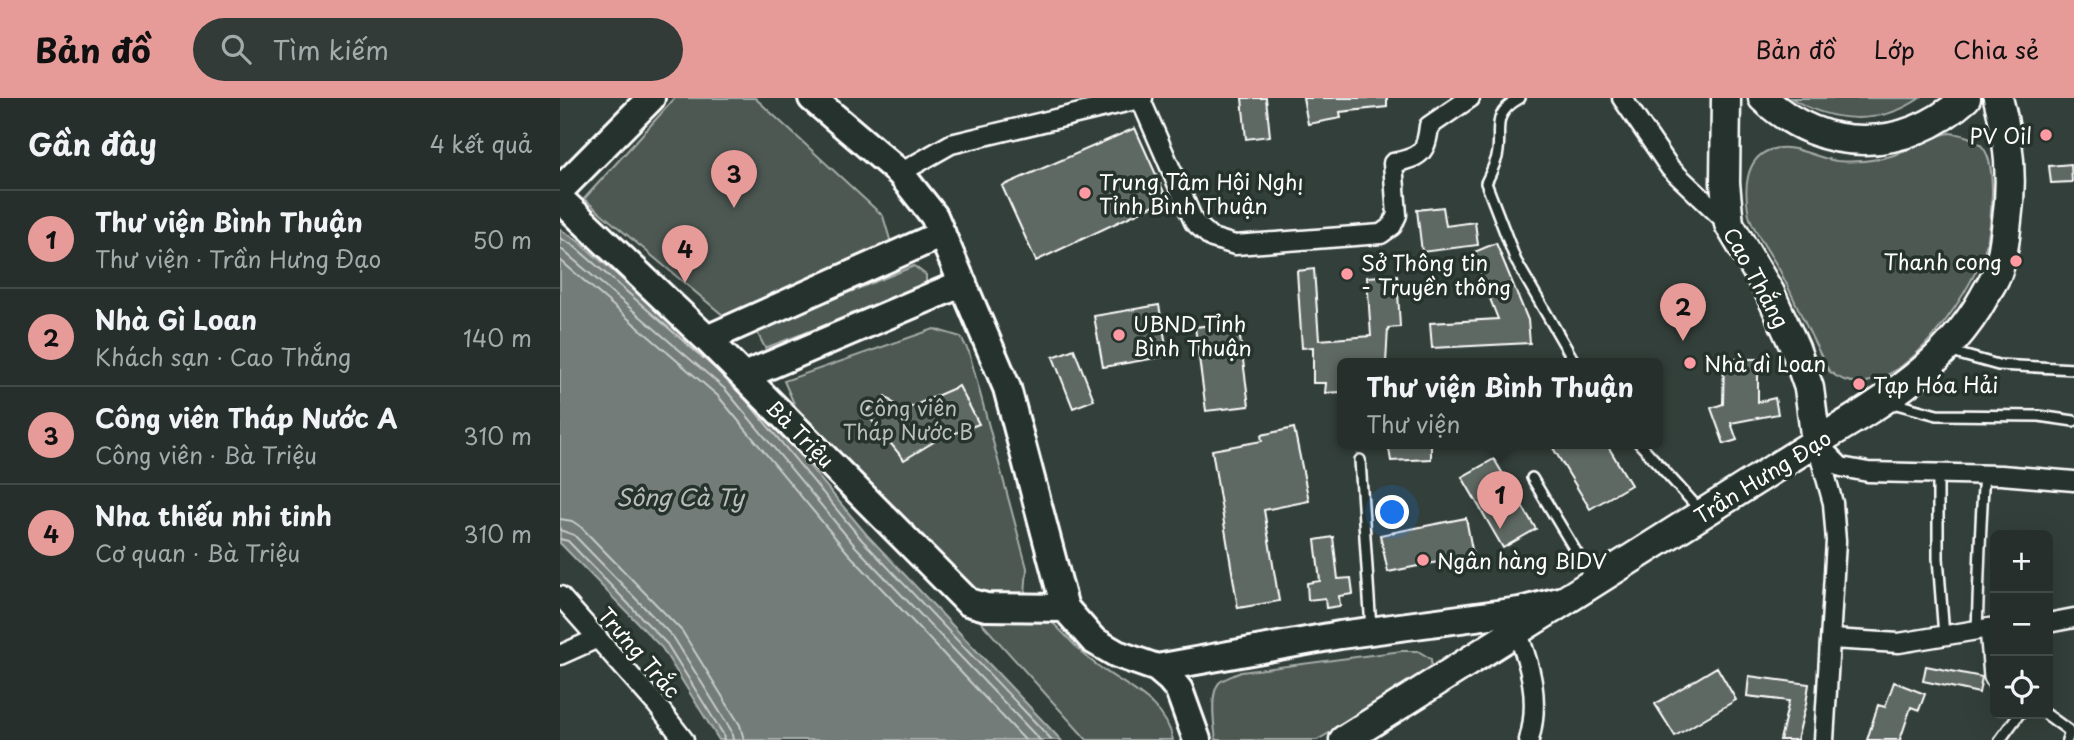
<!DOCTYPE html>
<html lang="vi">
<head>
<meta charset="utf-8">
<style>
  body { margin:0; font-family:"Playpen Sans",sans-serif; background:#323b38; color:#f1f3f6 }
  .controls { position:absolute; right:21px; bottom:21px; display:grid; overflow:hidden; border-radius:10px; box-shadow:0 7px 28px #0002 }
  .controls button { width:63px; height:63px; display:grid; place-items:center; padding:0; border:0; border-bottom:2px solid #424a48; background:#262f2c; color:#f1f3f6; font:35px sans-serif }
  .you { position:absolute; left:833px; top:415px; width:24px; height:24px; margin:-18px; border:5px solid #fff; border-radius:50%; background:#1a73e8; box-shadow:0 0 0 10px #1a73e833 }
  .badge { display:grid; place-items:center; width:46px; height:46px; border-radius:50%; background:#e69b98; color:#111; font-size:23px; font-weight:700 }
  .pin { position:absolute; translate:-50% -58px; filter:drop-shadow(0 2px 4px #0008) }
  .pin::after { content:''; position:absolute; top:37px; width:24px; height:21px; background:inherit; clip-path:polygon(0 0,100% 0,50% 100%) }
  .popup { position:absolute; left:777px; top:260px; width:326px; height:91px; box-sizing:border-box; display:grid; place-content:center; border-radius:10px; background:#262f2c; filter:drop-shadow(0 2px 5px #0005); font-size:23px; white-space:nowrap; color:#a4a9a9 }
  .popup b { font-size:26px; color:#f1f3f6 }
  .popup::after { content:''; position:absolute; left:50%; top:100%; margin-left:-14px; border:14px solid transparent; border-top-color:#262f2c }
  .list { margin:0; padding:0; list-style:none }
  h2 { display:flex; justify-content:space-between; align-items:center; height:91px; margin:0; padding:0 28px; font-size:30px }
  h2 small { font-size:23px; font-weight:400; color:#a4a9a9 }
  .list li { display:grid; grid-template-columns:46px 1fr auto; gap:21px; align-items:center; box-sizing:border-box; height:98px; padding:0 28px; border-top:2px solid #424a48 }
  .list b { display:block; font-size:26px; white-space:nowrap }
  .list p { margin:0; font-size:23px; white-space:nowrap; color:#a4a9a9 }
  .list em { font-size:23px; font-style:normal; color:#a4a9a9 }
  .icon { flex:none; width:38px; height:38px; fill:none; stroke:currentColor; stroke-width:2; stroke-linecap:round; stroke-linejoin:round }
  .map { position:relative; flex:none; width:1514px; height:642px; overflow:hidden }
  header { display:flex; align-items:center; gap:42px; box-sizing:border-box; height:98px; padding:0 35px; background:#e69b98; color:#111 }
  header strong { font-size:33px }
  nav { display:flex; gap:38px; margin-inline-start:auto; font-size:24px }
  .search { width:490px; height:63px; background:#323b38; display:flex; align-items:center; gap:18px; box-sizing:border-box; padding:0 24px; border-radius:38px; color:#a4a9a9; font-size:26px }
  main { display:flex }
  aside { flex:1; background:#262f2c }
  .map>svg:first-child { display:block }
</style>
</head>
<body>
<header>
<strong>Bản đồ</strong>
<div class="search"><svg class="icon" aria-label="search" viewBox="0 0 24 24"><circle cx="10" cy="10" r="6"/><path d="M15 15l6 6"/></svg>Tìm kiếm</div>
<nav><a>Bản đồ</a><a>Lớp</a><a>Chia sẻ</a></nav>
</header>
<main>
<aside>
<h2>Gần đây<small>4 kết quả</small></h2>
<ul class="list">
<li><span class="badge">1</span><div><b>Thư viện Bình Thuận</b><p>Thư viện · Trần Hưng Đạo</p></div><em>50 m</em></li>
<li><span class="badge">2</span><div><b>Nhà Gì Loan</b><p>Khách sạn · Cao Thắng</p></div><em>140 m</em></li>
<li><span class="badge">3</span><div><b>Công viên Tháp Nước A</b><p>Công viên · Bà Triệu</p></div><em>310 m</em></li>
<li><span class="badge">4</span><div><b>Nha thiếu nhi tinh</b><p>Cơ quan · Bà Triệu</p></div><em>310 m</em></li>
</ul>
</aside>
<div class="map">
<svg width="1514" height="642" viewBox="0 0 1514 642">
  <rect width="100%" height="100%" fill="#333f3a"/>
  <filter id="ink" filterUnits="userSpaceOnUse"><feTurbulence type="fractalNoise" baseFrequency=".0143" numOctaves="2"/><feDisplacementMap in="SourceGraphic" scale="14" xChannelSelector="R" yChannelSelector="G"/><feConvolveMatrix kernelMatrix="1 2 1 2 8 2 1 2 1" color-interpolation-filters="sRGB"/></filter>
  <g filter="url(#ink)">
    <path fill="#4d5853" stroke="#a6aca9" stroke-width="2" d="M115,0H195L323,118L331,145L164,218L24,101Z
      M1231,0H1360C1320,28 1271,25 1231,0Z
      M1389,35C1429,38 1432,61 1432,95C1431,112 1431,131 1426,148C1412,197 1328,323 1269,273C1251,240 1237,206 1220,173C1212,158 1192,131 1189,117C1184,94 1184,61 1210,52C1232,44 1255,60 1277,63C1300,65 1323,62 1345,53C1360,47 1373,38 1389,35Z
      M354,168L366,177V189L205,250L197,234L223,221Z
      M374,231L401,239L409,254L467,470L465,496L435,509L403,489L239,317L224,283Z
      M487,520C502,532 512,546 526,558C555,586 604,598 613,642H527L419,522Z
      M842,553H858L871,561L872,572L859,583L757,642H656C654,628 649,594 660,584C665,580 675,577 681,574Z"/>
    <path fill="#737b78" stroke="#abb0ae" stroke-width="2" d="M0,131L18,143L176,280L307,437L501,642H159L102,550L0,445Z"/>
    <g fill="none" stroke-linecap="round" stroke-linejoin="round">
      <path stroke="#c7cac9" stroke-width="2" d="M0,140L14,148L157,272
        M0,150L165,291L295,448L480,642
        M0,162L158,298L288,455L465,642
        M182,297L302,442L492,642
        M0,421L12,423L21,429L122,533L180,627L184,642
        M0,432L14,437L114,540L171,632L173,642
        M0,441L8,443L107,546L163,636L164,642"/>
    </g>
    <path fill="#5f6964" stroke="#fff" stroke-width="2" d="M682,0H706L710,38L686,41Z
      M743,0H827V9L780,14L781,20L748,26Z
      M575,30L607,101L476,163L442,88Z
      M1511,66L1512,84L1491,85L1489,68Z
      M883,109L886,128L915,124L918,147L862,154L857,112Z
      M936,145L968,222L970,245L872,250L870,225L938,221L912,155Z
      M754,171L759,242L811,238L807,179L837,177L840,229L828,230L826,265H782V294L765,295L766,285H753V249L742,250L737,173Z
      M599,207L608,258L543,269L534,218Z
      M678,224L689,308L646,313L635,229Z
      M514,251L534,302L513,310L493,259Z
      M1164,261H1198V304L1215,300L1218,316L1171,325L1177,342L1164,346L1151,310L1163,306Z
      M399,288L419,326L377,342L344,362L305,314L325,298L342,313Z
      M734,330L749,403L704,412L719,503L678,510L652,352L702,343L701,337Z
      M828,345H871V361L831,363Z
      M990,345H1046L1071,387L1030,411Z
      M934,361L976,431L943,450L902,379Z
      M906,420L913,457L828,474L820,437Z
      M773,439L778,481L791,480L793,496L779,498L780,508L766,510L765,500L748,502L747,485L760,483L755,442Z
      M1366,568L1422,579L1419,595L1363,583Z
      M1157,569L1176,602L1115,638L1095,606Z
      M1189,578L1249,586L1246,606L1237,642H1220L1229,603L1187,598Z
      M1334,584L1365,596L1359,612L1351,609L1340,642H1307L1318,607L1325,609Z"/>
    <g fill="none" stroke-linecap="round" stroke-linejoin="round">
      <defs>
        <path id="lane" d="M960,0C928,18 943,33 937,59C934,68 930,77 926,85L956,163L1015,265
          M1388,253L1438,267L1514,271
          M1329,304L1377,317L1479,318L1514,323
          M1079,345L1139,411
          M800,362L811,531
          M1378,375V460L1384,538
          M972,380L1033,482
          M1425,530L1429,579L1435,590
          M1417,532C1419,480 1420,428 1424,376
          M1486,616L1508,632L1509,636L1507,642
          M1440,642L1459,616"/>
        <path id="street" d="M580,0L634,124L652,140L675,147L821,136L832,128L837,117L833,65C860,59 866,56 869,28L910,0
          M1062,0L1110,70L1169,126
          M340,75L391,46L583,0
          M1256,344L1273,405L1276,443L1264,642
          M1258,346L1281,369L1308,374L1441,377L1514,383
          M0,498L96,606L124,642
          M1488,525L1514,520
          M957,533C971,570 980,602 969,642
          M1271,541L1339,545L1435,529
          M0,557L38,540"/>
        <path id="secondary" d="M252,0L340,75L374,118L447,290L505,510L533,542L557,556L597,570L610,581L619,592L637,642
          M0,92L91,0
          M0,101L147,241L408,504L426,509L505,510
          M147,241L382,136
          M184,278L403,185
          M597,570L780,537L960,513L999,503"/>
        <path id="primary" d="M1166,0L1165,85L1169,126L1210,195L1235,250L1249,290L1256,344
          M1203,0C1264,57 1345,55 1406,0
          M784,642L1256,344C1321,305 1386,268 1424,199C1428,191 1434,183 1437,175C1443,159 1445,140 1447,122C1453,81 1449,40 1438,0"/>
      </defs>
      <use href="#lane" stroke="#fff" stroke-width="14"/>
      <use href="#street" stroke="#fff" stroke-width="23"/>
      <use href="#secondary" stroke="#fff" stroke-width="32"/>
      <use href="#primary" stroke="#fff" stroke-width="33"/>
      <use href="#lane" stroke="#26332d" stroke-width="9"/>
      <use href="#street" stroke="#26332d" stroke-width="18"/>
      <use href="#secondary" stroke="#26332d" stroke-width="26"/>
      <use href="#primary" stroke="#26332d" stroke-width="28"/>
    </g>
  </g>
  <g fill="#ff9aa2" stroke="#26332d" stroke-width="2.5">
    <circle cx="1486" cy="37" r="7"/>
    <circle cx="525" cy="95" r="7"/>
    <circle cx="1456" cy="163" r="7"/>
    <circle cx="787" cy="176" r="7"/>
    <circle cx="559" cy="237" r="7"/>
    <circle cx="1130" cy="265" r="7"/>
    <circle cx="1299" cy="286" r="7"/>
    <circle cx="863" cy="462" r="7"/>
  </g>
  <g text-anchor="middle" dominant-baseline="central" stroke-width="7" stroke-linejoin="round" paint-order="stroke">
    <g font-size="21" fill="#fff" stroke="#26332d" text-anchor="start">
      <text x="1472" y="37" text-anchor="end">PV Oil</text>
      <text x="539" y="83">Trung Tâm Hội Nghị<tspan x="539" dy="24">Tỉnh Bình Thuận</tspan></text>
      <text x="1442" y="163" text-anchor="end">Thanh cong</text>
      <text x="801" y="164">Sở Thông tin<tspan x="801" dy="24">- Truyền thông</tspan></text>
      <text x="573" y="225">UBND Tỉnh<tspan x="573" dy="24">Bình Thuận</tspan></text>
      <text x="1144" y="265">Nhà dì Loan</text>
      <text x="1313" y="286">Tạp Hóa Hải</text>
      <text x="877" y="462">Ngân hàng BIDV</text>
    </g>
    <g font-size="21" fill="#fff" stroke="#26332d">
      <text transform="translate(1197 179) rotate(61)">Cao Thắng</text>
      <text transform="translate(241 335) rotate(45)">Bà Triệu</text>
      <text transform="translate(1202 378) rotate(-32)">Trần Hưng Đạo</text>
      <text transform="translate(80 554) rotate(49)">Trưng Trắc</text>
    </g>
    <g font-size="21" fill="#b8bcba" stroke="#26332d">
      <text x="348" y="309">Công viên<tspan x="348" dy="24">Tháp Nước B</tspan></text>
    </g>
    <g font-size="23" font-style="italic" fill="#b9bdbc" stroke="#26332d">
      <text x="120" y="398">Sông Cà Ty</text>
    </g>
  </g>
</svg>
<div class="controls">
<button>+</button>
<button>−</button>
<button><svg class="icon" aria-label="locate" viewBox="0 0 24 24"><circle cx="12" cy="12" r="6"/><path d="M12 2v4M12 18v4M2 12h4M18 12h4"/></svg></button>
</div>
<div class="you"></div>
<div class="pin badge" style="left:940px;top:431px">1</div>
<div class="popup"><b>Thư viện Bình Thuận</b>Thư viện</div>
<div class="pin badge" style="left:1123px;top:243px">2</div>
<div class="pin badge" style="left:174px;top:110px">3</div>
<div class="pin badge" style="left:125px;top:185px">4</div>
</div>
</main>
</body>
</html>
